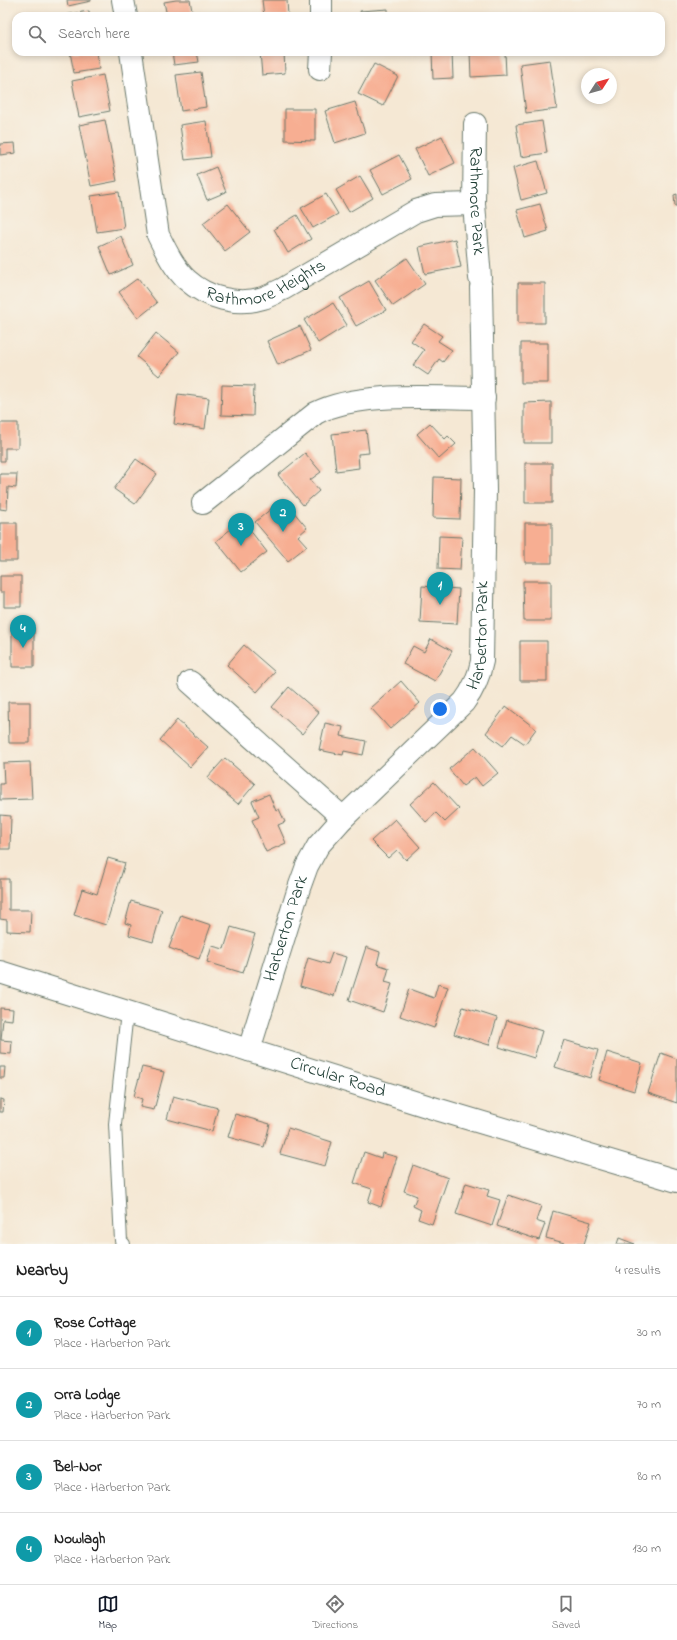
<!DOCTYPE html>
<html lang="en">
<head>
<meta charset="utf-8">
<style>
  body { margin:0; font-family:"Indie Flower",sans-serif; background:#f6f6f6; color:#222 }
  .compass { position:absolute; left:581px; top:68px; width:36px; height:36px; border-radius:50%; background:#fff; box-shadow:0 2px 6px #0003; rotate:54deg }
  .you { position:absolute; left:440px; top:709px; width:14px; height:14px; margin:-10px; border:3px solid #fff; border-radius:50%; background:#1a73e8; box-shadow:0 0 0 6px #1a73e833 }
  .badge { display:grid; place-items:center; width:26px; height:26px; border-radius:50%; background:#111827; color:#fff; font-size:13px; font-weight:700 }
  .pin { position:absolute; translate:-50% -33px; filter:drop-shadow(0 1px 2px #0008) }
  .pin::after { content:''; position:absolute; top:21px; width:14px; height:12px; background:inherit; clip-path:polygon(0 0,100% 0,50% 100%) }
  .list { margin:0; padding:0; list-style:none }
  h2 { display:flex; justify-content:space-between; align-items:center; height:52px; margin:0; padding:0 16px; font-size:17px }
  h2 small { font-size:13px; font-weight:400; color:#767676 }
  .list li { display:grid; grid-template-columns:26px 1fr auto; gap:12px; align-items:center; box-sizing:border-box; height:72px; padding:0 16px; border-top:1px solid #e0e0e0 }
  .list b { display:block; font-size:15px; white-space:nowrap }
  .list p { margin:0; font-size:13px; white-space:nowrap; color:#767676 }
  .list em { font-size:13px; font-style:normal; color:#767676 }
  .icon { flex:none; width:22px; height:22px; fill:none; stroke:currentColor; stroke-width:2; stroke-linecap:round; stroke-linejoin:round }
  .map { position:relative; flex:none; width:677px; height:1244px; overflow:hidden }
  .search { position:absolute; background:#fff; box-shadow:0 2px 6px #0003; left:12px; right:12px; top:12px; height:44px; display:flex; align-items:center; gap:10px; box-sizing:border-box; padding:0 14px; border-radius:12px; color:#767676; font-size:15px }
  .sheet { height:340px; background:#fff }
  nav { display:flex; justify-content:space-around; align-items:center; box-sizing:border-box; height:56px; border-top:1px solid #e0e0e0; background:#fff; font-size:11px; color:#767676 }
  nav a { display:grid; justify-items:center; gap:2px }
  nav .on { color:#111827 }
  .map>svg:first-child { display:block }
</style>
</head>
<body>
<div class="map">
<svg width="677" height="1244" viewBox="0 0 677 1244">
  <rect width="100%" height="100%" fill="#f7f3e8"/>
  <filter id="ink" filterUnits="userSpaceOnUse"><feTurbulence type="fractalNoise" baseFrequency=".025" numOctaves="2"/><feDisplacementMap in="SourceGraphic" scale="8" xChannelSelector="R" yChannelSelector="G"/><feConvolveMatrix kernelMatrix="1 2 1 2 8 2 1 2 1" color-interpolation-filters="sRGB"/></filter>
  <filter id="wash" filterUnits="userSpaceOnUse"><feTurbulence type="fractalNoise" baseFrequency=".012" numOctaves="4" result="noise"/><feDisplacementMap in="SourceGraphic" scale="16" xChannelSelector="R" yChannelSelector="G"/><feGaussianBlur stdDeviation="0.9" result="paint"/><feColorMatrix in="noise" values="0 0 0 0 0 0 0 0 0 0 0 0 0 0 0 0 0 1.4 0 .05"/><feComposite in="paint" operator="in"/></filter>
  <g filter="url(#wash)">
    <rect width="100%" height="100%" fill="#f5e8d4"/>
    <g id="blocks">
      <path fill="#f7ae92" d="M67,0H91V1L68,6Z
        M176,0H190L193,16H167L164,2Z
        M262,0H287L288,16H264Z
        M388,9V16H361L360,11Z
        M89,11L90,16H65L64,15Z
        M70,52H96L99,69L74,73Z
        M172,52H197L199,62L174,65Z
        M260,52H284L285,73L262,75Z
        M432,52H452L453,78L433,79Z
        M470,52H505L506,75L471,77Z
        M550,60L557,109L526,113L520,64Z
        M374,64L398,76L383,106L358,94Z
        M201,72L206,107L181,111L176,75Z
        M103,75L110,111L79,117L72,81Z
        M355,102L365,133L335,143L325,111Z
        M285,109H315V141L285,140Z
        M105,120L117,181L91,186L79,125Z
        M206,121L211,157L185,160L180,125Z
        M542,121L547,153L521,157L516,125Z
        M442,136L455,163L428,176L415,149Z
        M15,143L16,153L0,155V144Z
        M399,155L412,179L383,194L370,170Z
        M538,161L547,193L521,200L513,168Z
        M216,167L226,192L207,200L197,175Z
        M360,176L373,198L349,212L336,190Z
        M119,192L124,228L97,232L91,196Z
        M326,194L338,214L313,228L301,208Z
        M677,194V206H675L674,195Z
        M228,204L250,232L225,251L203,223Z
        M540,204L548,231L525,238L517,210Z
        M297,215L311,239L288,253L274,229Z
        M121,236L133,265L111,275L99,246Z
        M455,239L461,267L425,274L419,247Z
        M407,258L425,284L393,306L375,280Z
        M138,278L157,303L138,318L119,292Z
        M369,281L386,310L356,326L340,298Z
        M518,283H545V323H518Z
        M333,303L347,325L318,343L304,320Z
        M424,324L442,336L438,341L452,350L443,362L439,359L428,375L413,365L424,350L411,341Z
        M300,326L311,350L278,365L267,341Z
        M156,333L179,352L159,376L137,357Z
        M521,343H548V383H521Z
        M222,385L254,386L253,416L221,415Z
        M178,394L209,398L205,429L174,424Z
        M551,402V443H524V403Z
        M0,423H18V448H5V461H0Z
        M430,423L445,439L448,436L456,444L439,459L417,434Z
        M366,430L369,453L358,454L359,468L336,471L332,434Z
        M305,453L321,472L310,480L319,491L303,505L278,475Z
        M136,459L157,474L135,504L114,489Z
        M525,463H552V503H525Z
        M0,474H17L16,488L8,487L7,510L0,509Z
        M434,477L461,478L460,519L433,518Z
        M283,499L307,528L298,536L307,546L288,561L255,522Z
        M242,520L267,552L241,572L216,541Z
        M0,523H17V561H0Z
        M525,523H552V563H525Z
        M439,536L462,537L460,570L438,569Z
        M0,576H21V607H4V592H0Z
        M523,581H551V621H524Z
        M422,586L459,589L457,624L420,622Z
        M12,628H34V667H12Z
        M431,639L452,651L435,681L403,664L413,646L424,652Z
        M520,641H547V681H520Z
        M244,645L275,672L257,692L227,665Z
        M401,681L420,703L390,729L371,708Z
        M289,687L319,713L302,734L272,707Z
        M8,702H30V743H9Z
        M506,706L536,729L525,744L512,735L503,746L486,733Z
        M177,720L208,747L190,767L160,740Z
        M325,723L343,727L341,736L366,741L363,755L344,751L343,755L319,750Z
        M475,747L498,773L482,786L475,777L463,786L449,769Z
        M225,758L255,784L238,804L207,778Z
        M30,762L32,799L0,800V784H4L3,763Z
        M434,782L459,809L445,822L436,813L426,822L410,804Z
        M269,794L276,811L279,809L285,822L278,825L286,843L266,852L252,820L259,817L252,801Z
        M0,815L11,816L10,849H0Z
        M395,819L420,847L406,860L397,850L388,858L371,841Z
        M108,858L125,863L106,925L74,915L82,889L97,894Z
        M0,879H9V910H31L30,932L7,931V920L0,919Z
        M131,901L162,910L153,942L129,935L131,925L125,923Z
        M181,915L211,925L199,959L169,948Z
        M231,927L255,934L243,973L207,962L212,946L224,949Z
        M366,947L380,952L377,964L389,968L385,982L392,984L383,1012L349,1000Z
        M332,953L346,957L334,996L300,986L308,958L328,964Z
        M438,984L448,987L434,1028L400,1016L409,989L434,998Z
        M463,1007L497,1018L489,1045L454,1034Z
        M0,1008L13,1009L12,1020L3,1019L1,1040L12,1041L11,1054L0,1053Z
        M507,1020L542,1031L534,1058L499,1047Z
        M564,1040L598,1050L590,1078L555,1067Z
        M607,1052L642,1063L634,1091L599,1080Z
        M661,1053L677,1059V1103L648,1093Z
        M0,1067H5L4,1078H0Z
        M142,1067L164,1072L154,1110L140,1107L142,1099L134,1096Z
        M173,1096L218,1108L212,1131L167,1119Z
        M0,1099L4,1100L3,1112H0Z
        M235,1114L270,1124L264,1147L228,1137Z
        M288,1128L332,1142L325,1166L280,1154Z
        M364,1152L381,1158L382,1153L397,1157L381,1207L368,1202L372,1189L354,1183Z
        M413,1165L448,1178L432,1224L418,1219L421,1210L413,1206L417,1196L404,1191Z
        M466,1183L489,1190L487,1196L500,1200L492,1226L456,1214Z
        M508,1195L541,1206L536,1221L545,1224L539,1240L497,1226Z
        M553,1211L591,1222L584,1244H568L546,1238Z
        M619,1238L635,1244H617Z"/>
    </g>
  </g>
  <g filter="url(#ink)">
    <use href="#blocks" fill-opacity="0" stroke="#6a796c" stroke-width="1"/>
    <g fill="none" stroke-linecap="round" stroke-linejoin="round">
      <defs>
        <path id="service" d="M124,1244L121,1241L115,1124L127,1012"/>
        <g id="minor">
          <path d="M123,0L126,16"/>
          <path d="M321,16V0"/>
          <path id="s1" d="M131,52L158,235C166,251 174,268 187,280C207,298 237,306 263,298C270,296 276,292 283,289L416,211L435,205L474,204"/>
          <path d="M320,69L321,52"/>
          <path id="s2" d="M475,124L474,204L480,278"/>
          <path d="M203,503L316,413C359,391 435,398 484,398"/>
          <path d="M190,682L343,818"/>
          <path id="s3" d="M249,1050L299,888L307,866L318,846L343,818L464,702C474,689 479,677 482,661L485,490L481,287"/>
        </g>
        <g id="tertiary">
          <path id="s4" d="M0,972L433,1108L677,1181"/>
        </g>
      </defs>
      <use href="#service" stroke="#6a796c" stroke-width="14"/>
      <use href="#minor" stroke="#6a796c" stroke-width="24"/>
      <use href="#tertiary" stroke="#6a796c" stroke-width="24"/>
      <use href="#service" stroke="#fff" stroke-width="12"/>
      <use href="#minor" stroke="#fff" stroke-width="22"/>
      <use href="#tertiary" stroke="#fff" stroke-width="22"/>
    </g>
  </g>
  <g text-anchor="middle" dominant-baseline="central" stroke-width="3" stroke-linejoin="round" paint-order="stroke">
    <g font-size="18" fill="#1f3d34" stroke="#f7f3e8">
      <text stroke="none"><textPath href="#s2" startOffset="77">Rathmore Park</textPath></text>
      <text stroke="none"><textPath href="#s1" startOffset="326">Rathmore Heights</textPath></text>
      <text stroke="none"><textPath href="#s3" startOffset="491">Harberton Park</textPath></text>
      <text stroke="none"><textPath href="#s3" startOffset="127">Harberton Park</textPath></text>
      <text stroke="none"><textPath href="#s4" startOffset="354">Circular Road</textPath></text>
    </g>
  </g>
</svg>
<svg class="compass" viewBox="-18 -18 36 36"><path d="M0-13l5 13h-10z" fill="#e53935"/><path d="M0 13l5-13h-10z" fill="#767676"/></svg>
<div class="you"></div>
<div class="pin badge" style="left:440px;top:605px;background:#0f9aa8">1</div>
<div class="pin badge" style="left:283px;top:532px;background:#0f9aa8">2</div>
<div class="pin badge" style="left:241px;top:546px;background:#0f9aa8">3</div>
<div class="pin badge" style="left:23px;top:648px;background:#0f9aa8">4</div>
<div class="search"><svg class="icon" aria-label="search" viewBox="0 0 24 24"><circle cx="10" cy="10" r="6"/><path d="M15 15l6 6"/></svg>Search here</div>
</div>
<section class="sheet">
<h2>Nearby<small>4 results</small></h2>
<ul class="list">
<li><span class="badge" style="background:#0f9aa8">1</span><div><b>Rose Cottage</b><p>Place · Harberton Park</p></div><em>30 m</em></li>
<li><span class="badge" style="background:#0f9aa8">2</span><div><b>Orra Lodge</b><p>Place · Harberton Park</p></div><em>70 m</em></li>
<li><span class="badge" style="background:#0f9aa8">3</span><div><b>Bel-Nor</b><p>Place · Harberton Park</p></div><em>80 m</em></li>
<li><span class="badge" style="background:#0f9aa8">4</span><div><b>Nowlagh</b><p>Place · Harberton Park</p></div><em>130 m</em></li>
</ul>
</section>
<nav>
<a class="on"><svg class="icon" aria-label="map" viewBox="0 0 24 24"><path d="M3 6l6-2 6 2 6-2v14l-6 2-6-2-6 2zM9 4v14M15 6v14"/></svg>Map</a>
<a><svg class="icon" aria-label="directions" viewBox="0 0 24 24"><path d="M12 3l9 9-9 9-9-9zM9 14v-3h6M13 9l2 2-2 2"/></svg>Directions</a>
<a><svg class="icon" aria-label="saved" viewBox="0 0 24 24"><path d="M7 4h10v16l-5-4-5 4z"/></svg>Saved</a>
</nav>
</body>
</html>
